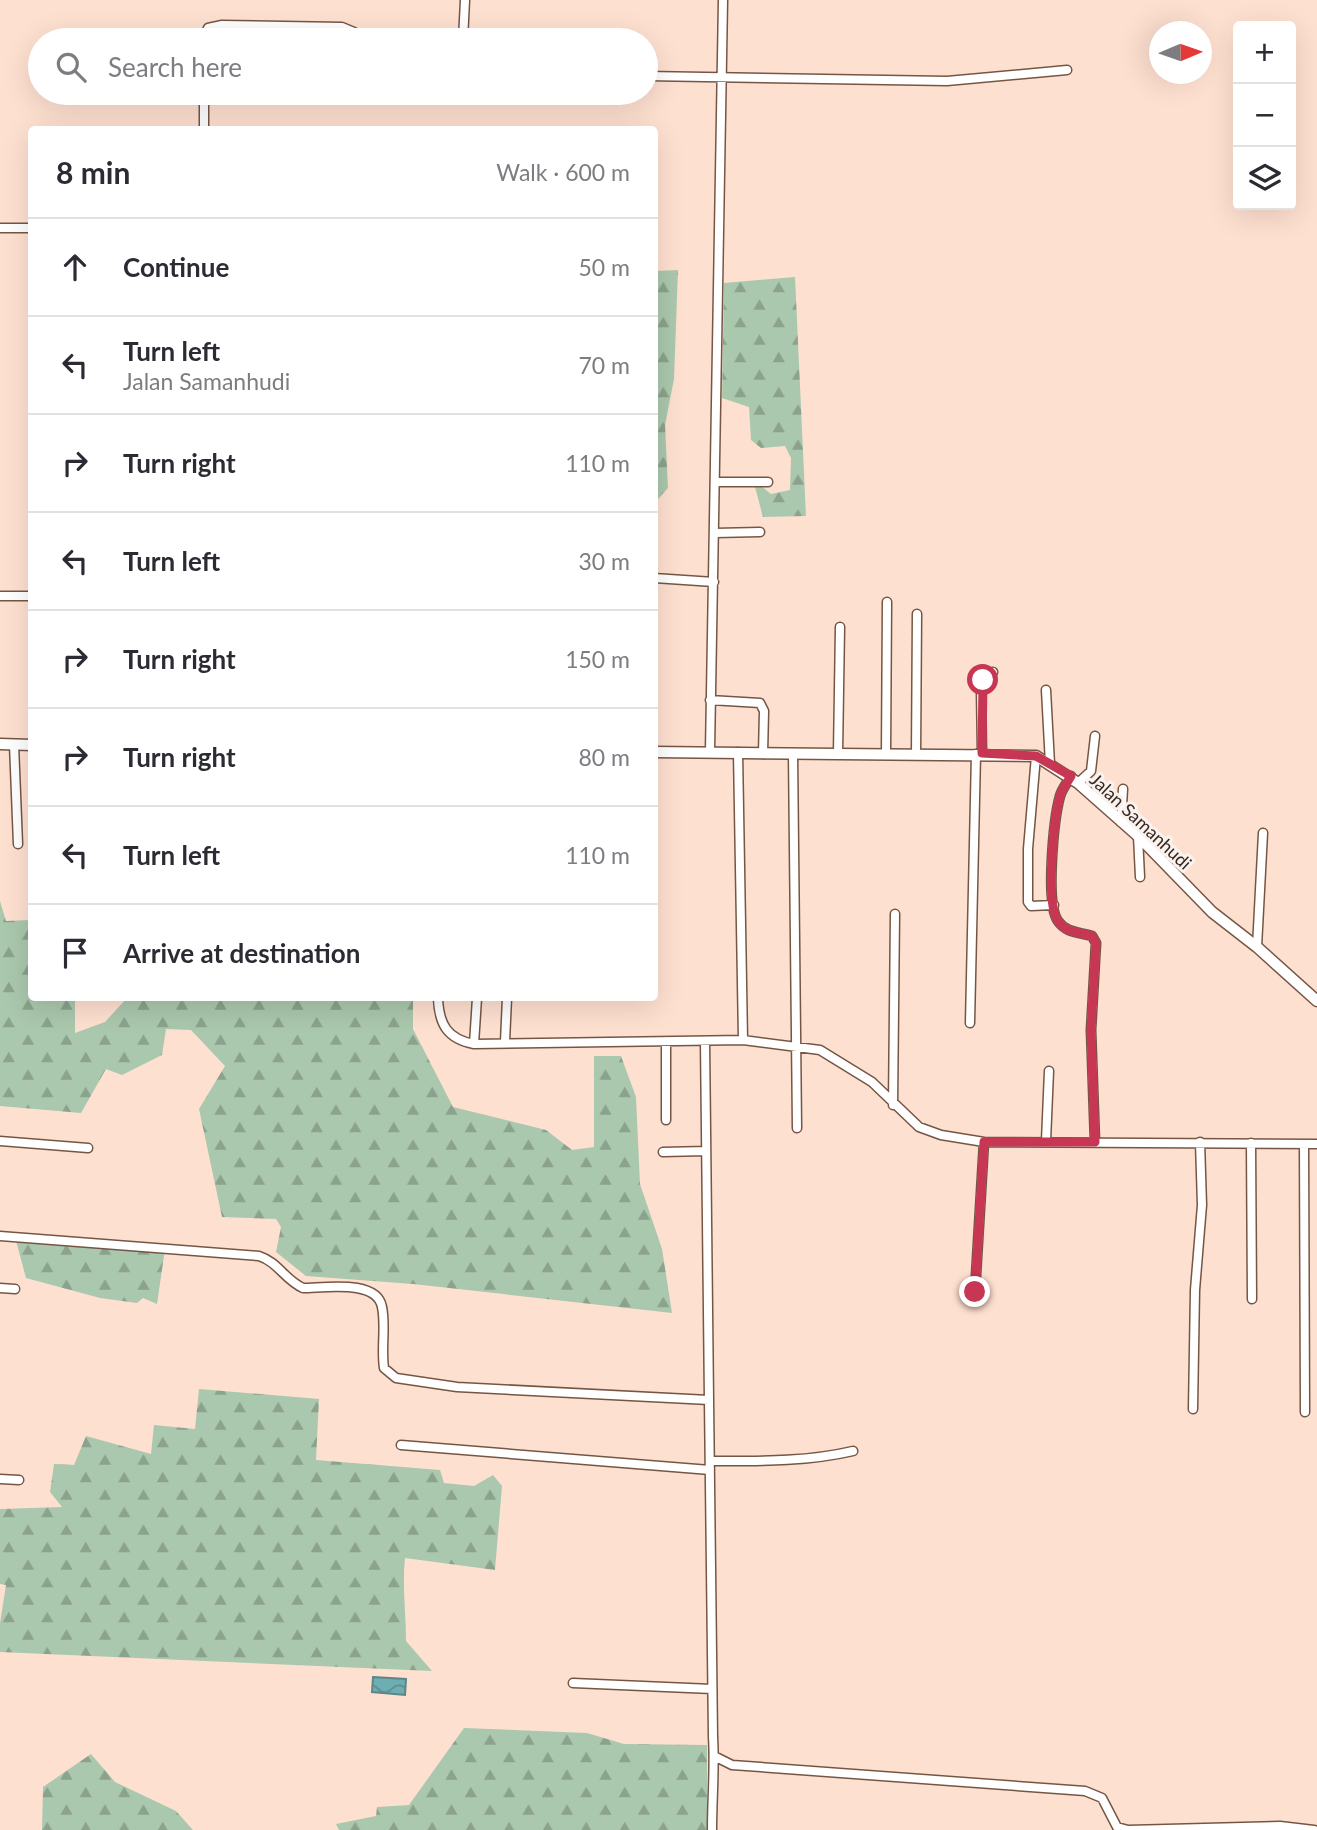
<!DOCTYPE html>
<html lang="en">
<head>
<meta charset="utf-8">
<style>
  body { margin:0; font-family:Lato,sans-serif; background:#f2f2f3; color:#2b2b33 }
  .controls { position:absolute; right:21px; top:21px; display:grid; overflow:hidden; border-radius:7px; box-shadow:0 7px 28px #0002 }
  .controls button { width:63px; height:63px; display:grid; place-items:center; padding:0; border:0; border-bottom:2px solid #e1e1e2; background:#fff; color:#2b2b33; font:35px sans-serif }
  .compass { position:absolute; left:1149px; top:21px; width:63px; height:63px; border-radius:50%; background:#fff; box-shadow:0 7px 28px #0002; rotate:88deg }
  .stop { position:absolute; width:21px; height:21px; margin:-16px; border:5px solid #c73753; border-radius:50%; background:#fff }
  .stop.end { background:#c73753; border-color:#fff; box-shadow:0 2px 7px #0008 }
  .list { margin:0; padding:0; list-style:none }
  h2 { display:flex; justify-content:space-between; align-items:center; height:91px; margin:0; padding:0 28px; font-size:30px }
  h2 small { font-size:23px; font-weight:400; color:#7c7c81 }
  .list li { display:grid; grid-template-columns:46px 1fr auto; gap:21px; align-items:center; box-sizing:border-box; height:98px; padding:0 28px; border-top:2px solid #e1e1e2 }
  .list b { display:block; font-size:26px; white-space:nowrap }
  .list p { margin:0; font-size:23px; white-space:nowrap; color:#7c7c81 }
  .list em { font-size:23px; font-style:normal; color:#7c7c81 }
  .icon { flex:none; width:38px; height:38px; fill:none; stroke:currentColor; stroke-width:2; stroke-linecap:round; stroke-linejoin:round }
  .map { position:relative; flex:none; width:1317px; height:1830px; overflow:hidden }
  .search { position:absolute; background:#fff; box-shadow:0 7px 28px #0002; left:28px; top:28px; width:630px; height:77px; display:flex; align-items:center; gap:18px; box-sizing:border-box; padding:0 24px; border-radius:38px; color:#7c7c81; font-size:26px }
  .panel { position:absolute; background:#fff; box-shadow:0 7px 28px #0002; left:28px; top:126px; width:630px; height:875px; border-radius:7px }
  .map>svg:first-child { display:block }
</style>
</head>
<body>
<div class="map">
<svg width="1317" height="1830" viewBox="0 0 1317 1830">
  <defs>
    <pattern id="forest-firs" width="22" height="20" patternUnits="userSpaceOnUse" patternTransform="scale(1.75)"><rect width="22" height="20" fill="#aac8ad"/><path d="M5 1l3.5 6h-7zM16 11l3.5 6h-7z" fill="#8ba28c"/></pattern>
    <pattern id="water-waves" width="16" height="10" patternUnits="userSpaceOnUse" patternTransform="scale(1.75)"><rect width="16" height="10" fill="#6daeb3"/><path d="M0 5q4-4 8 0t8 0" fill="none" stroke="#5a8e91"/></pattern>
  </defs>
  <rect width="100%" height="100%" fill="#fee0d0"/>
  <path fill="url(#forest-firs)" d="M678,270L674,379L665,425L668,488L658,499L655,533V271Z
    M795,277L806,516L763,517L755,487L761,486L771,494L790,490L791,458L785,446L761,448L751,440L749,407L722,398L724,283Z
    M0,901L6,921L30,920L31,914L32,998H75V1033L105,1022L127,998H413V1029L453,1107L546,1130L572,1150L594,1147V1056H621L636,1097L640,1184L662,1249L672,1313L413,1284L306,1276L276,1252L281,1227L276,1219L222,1217L199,1109L225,1066L191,1030L166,1029L162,1055L122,1075L106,1069L81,1113L0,1106Z
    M15,1237L165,1249L157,1304L143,1298L137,1303L100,1298L26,1278Z
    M199,1389L319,1399L316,1460L440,1470L444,1483L474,1486L493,1475L502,1486L495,1570L405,1558C402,1586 406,1613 406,1641L432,1671L0,1652V1623L6,1585L0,1584V1509L62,1507L50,1492L54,1464L74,1465L86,1436L151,1454L154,1425L195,1429Z
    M464,1728L587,1733L624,1744L707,1745V1830H339L336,1824L376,1816L377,1807L409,1805Z
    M91,1754L115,1782L176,1811L193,1830H42L43,1787Z"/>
  <path fill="url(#water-waves)" stroke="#5c8687" stroke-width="2" d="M373,1677L406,1679L405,1695L372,1692Z"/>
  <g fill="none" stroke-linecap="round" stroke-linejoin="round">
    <defs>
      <path id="minor" d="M204,40L208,28L222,25L342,27L354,32L358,40
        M463,40L465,0
        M646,76L947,81L1067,70
        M204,130V93
        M0,228H32
        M716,482H768
        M715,533L760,532
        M654,578L714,582
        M0,596H32
        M1046,690L1050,764
        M710,700L760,703L764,711L763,754
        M14,744L18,844
        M710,751L723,0
        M738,752L743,1040
        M793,753L797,1128
        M838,753L840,627
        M982,753L981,690L985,677L993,672
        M886,754L887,602
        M916,755L917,614
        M1036,756L1028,849V902L1031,906L1054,905
        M1071,776C1067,783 1062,789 1060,796C1054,818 1045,903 1058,921C1066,933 1079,932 1092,936L1096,943L1091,1030L1095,1142
        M1078,783L1091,771L1095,736
        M1121,822L1123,789
        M1138,836L1140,877
        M1257,947L1263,833
        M438,998C439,1024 447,1039 474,1044L743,1040L820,1050L872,1082L919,1127L941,1135L984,1142L1317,1144
        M970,1023L976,754
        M705,1041L709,1400
        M505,1042L507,998
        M474,1044L477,998
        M893,1105L895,914
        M666,1120V1042
        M0,1141L88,1148
        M1046,1141L1049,1071
        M1251,1143L1252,1299
        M1304,1144L1305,1412
        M663,1152L706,1151
        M0,1236L259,1256C278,1262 285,1280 303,1288C324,1288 377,1279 382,1307C386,1326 381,1348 384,1368L396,1378L457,1387L709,1400L713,1737C715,1767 712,1798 712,1830
        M0,1288L15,1289
        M975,1292L984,1142
        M1193,1409L1195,1290L1202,1205L1200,1142
        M401,1445L710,1470
        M710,1461C758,1461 806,1462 853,1451
        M0,1479L19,1480
        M573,1683L712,1689
        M716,1757L732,1765L1085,1791L1102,1798L1117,1827L1128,1830L1280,1826L1314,1830"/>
      <path id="tertiary" d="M0,744L32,745
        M654,752L1036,756L1078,783L1138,836L1212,912L1257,947L1317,1001"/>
    </defs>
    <use href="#minor" stroke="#755645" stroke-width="11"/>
    <use href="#tertiary" stroke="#755645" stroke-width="13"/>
    <use href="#minor" stroke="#fff" stroke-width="8"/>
    <use href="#tertiary" stroke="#fff" stroke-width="10"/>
  </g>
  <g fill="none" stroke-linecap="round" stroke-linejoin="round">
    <path stroke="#c73753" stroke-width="9" d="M975,1292L984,1142H1095L1091,1030L1096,943L1092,936C1079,932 1066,933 1058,921C1045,903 1054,818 1060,796C1062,789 1067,783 1071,776L1036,756L982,753L983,680"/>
  </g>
  <g text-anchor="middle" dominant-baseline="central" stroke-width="6" stroke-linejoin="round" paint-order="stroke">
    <g font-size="18" fill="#362821" stroke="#faf2ee">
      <text transform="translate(1141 821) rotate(43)">Jalan Samanhudi</text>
    </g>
  </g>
</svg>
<div class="controls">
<button>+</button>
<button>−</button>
<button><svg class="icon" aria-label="layers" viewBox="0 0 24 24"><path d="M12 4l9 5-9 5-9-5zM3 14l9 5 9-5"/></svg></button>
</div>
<svg class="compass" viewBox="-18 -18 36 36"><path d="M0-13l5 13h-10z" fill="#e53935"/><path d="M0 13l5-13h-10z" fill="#7c7c81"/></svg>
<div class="stop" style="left:983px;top:680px"></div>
<div class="stop end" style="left:975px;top:1292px"></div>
<div class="search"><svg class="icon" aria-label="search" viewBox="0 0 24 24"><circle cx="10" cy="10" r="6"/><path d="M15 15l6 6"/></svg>Search here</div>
<section class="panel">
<h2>8 min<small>Walk · 600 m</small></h2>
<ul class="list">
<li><svg class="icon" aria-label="ahead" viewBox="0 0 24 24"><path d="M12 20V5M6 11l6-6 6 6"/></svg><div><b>Continue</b></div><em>50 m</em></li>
<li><svg class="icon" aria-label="left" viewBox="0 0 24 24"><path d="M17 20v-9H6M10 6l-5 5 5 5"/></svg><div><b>Turn left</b><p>Jalan Samanhudi</p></div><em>70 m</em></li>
<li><svg class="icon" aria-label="right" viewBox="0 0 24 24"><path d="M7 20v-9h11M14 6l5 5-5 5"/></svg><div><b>Turn right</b></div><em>110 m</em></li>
<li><svg class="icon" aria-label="left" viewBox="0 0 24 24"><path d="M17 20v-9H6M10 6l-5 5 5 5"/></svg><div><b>Turn left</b></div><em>30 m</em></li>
<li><svg class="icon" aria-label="right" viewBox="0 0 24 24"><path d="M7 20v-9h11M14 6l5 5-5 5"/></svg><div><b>Turn right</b></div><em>150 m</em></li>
<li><svg class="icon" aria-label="right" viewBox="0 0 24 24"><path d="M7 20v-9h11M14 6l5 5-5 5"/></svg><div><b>Turn right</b></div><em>80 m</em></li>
<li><svg class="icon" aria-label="left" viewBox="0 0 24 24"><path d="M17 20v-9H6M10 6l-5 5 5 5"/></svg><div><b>Turn left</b></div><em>110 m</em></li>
<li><svg class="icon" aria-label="arrive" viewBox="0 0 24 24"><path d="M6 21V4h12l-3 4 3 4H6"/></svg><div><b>Arrive at destination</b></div></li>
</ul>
</section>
</div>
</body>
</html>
